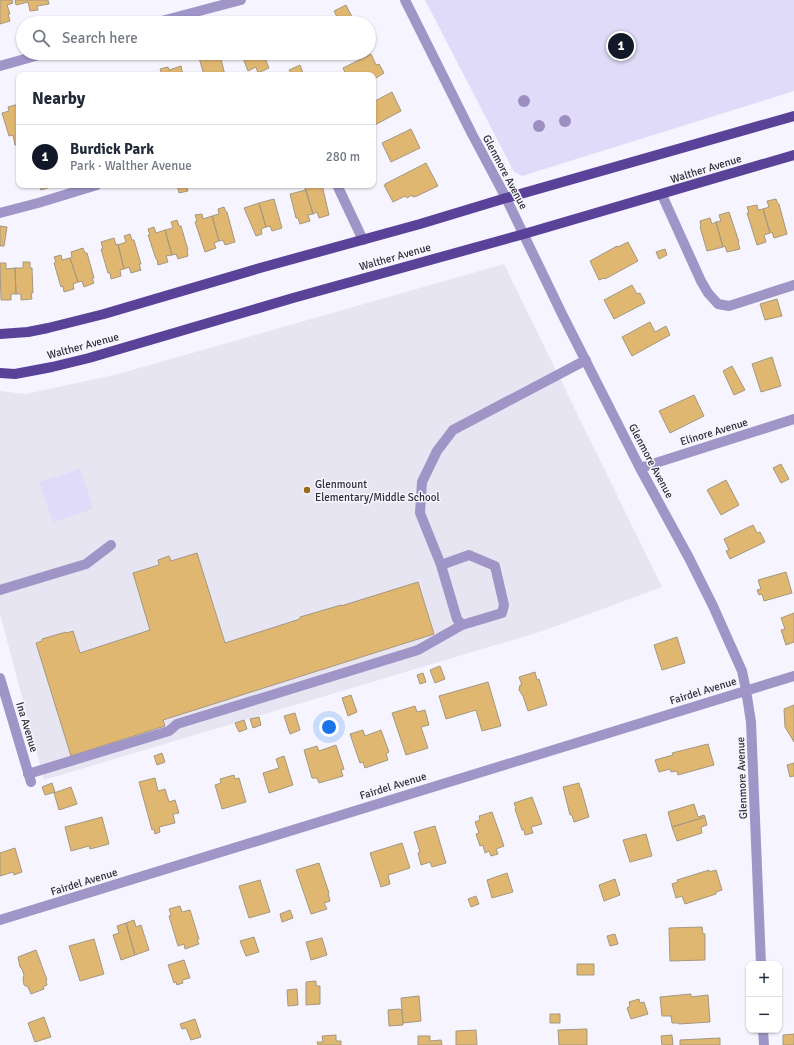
<!DOCTYPE html>
<html lang="en">
<head>
<meta charset="utf-8">
<style>
  body { margin:0; font-family:Signika,sans-serif; background:#f2f2f3; color:#1f2937 }
  .controls { position:absolute; right:12px; bottom:12px; display:grid; overflow:hidden; border-radius:8px; box-shadow:0 1px 3px #0004 }
  .controls button { width:36px; height:36px; display:grid; place-items:center; padding:0; border:0; border-bottom:1px solid #e0e1e3; background:#fff; color:#1f2937; font:20px sans-serif }
  .you { position:absolute; left:329px; top:727px; width:14px; height:14px; margin:-10px; border:3px solid #fff; border-radius:50%; background:#1a73e8; box-shadow:0 0 0 6px #1a73e833 }
  .badge { display:grid; place-items:center; width:26px; height:26px; border-radius:50%; background:#111827; color:#fff; font-size:13px; font-weight:700 }
  .pin { position:absolute; translate:-50% -50%; border:2px solid #fff; box-shadow:0 1px 4px #0006 }
  .list { margin:0; padding:0; list-style:none }
  h2 { display:flex; justify-content:space-between; align-items:center; height:52px; margin:0; padding:0 16px; font-size:17px }
  h2 small { font-size:13px; font-weight:400; color:#747a83 }
  .list li { display:grid; grid-template-columns:26px 1fr auto; gap:12px; align-items:center; box-sizing:border-box; height:64px; padding:0 16px; border-top:1px solid #e0e1e3 }
  .list b { display:block; font-size:15px; white-space:nowrap }
  .list p { margin:0; font-size:13px; white-space:nowrap; color:#747a83 }
  .list em { font-size:13px; font-style:normal; color:#747a83 }
  .icon { flex:none; width:22px; height:22px; fill:none; stroke:currentColor; stroke-width:2; stroke-linecap:round; stroke-linejoin:round }
  .map { position:relative; flex:none; width:794px; height:1045px; overflow:hidden }
  .search { position:absolute; background:#fff; box-shadow:0 1px 3px #0004; left:16px; top:16px; width:360px; height:44px; display:flex; align-items:center; gap:10px; box-sizing:border-box; padding:0 14px; border-radius:22px; color:#747a83; font-size:15px }
  .panel { position:absolute; background:#fff; box-shadow:0 1px 3px #0004; left:16px; top:72px; width:360px; height:116px; border-radius:8px }
  .map>svg:first-child { display:block }
</style>
</head>
<body>
<div class="map">
<svg width="794" height="1045" viewBox="0 0 794 1045">
  <rect width="100%" height="100%" fill="#f6f5ff"/>
  <path fill="#e7e5f2" d="M504,264L662,587L543,631L44,780L0,614V391L26,394L118,374Z"/>
  <path fill="#e0dbf8" d="M425,0H794V91L522,176L514,172Z
    M80,469L92,503V509L53,522L39,482Z"/>
  <path fill="#e0b770" stroke="#a59781" d="M0,0H12L13,3L7,5L10,14H8L10,21L0,24Z
    M15,0H48L49,4L37,6L38,10L30,11L28,2L16,5Z
    M346,5L355,23H331L338,19L334,11Z
    M205,53H217V56L220,55L225,75H204L199,58L206,56Z
    M241,53H263L269,68L258,73L256,67L248,71Z
    M371,54L376,65L379,64L384,73L373,80V75H346L343,68Z
    M300,65L303,73L298,75H292L289,70Z
    M181,66L183,75H162L160,69L168,67L169,70Z
    M392,92L401,111L373,126V102Z
    M19,104V144L15,145L13,135L9,136L2,113L9,111L8,107Z
    M411,129L420,148L391,162L382,143Z
    M426,163L438,186L417,196L413,197L412,195L407,198L405,196L393,202L384,185H386L385,184Z
    M39,185H50L51,187L41,190Z
    M177,185H186L188,191L179,193Z
    M304,185H322L329,215L319,218L317,212L313,214Z
    M306,190L313,214L308,215L310,221L300,224L298,218H296L290,194Z
    M274,199L282,228L272,231L270,226L266,227L259,203Z
    M776,199L778,204H779L787,234L774,238L772,232L770,233L763,209L769,207L767,201Z
    M259,203L266,227L261,229L262,234L256,236L244,208Z
    M757,205L758,210L763,209L770,233L764,235L766,242L757,245L747,213H749L747,207Z
    M224,207L226,212H227L235,242L225,245L223,240L219,241L212,216L219,214L218,209Z
    M729,212L739,242H738L740,249L727,252L725,246L723,247L716,222L721,221L719,215Z
    M202,214L203,219L212,216L219,241L214,243L216,248L205,252L195,222L197,221L195,215Z
    M710,218L712,224L716,222L723,247L707,251L700,227H701L700,221Z
    M177,220L179,226H181L188,250H187L188,256L178,259L176,254L172,255L165,230L173,228L171,222Z
    M0,226L7,227L4,246H0Z
    M154,227L156,233L165,230L172,255L166,256L168,262L158,265L157,259H156L148,235H150L148,229Z
    M130,234L132,240H134L141,264H139L141,270L131,273L129,267L124,269L118,245L126,242L124,236Z
    M114,238L116,245L118,244L124,269L120,270L121,276L111,279L110,273H108L101,249H103L101,242Z
    M628,242L638,261L605,279L604,278L599,280L590,261L617,246L618,247Z
    M83,248L85,253H87L94,278H92L94,283L84,287L82,281L78,282L70,258L72,257L71,252Z
    M665,249L667,255L659,259L656,252Z
    M61,255L62,260L70,258L78,282L73,284L74,289L64,292L63,286L61,287L54,263L56,262L54,257Z
    M23,262H30V268H32L33,293H31L32,299L21,300V294H16L15,268H23Z
    M0,263H6V269L15,268L16,294H11V300H1Z
    M632,285L637,294L640,293L645,303L614,319L604,300Z
    M777,299L782,316L765,320L760,304Z
    M650,322L655,332L666,326L670,335L632,356L622,337Z
    M772,357L781,386L761,392L752,364Z
    M732,366L745,390L734,395L723,371Z
    M694,395L704,416L670,433L659,411Z
    M781,464L789,479L781,483L773,468Z
    M726,480L739,505L721,515L707,490Z
    M753,525L757,533L760,532L765,542L730,559L726,551L729,550L724,539Z
    M197,553L225,643L300,619V617L341,605V606L418,582L434,634L163,720L165,726L71,756L36,643L42,641V639L66,632L67,633L73,631L80,653L150,630L133,573L159,565L158,560L169,556L171,561Z
    M786,572L792,593L764,601L762,594L759,595L757,590L761,589L758,580Z
    M794,613V642L786,645L781,630L785,629L781,618Z
    M677,637L685,663L662,670L654,645Z
    M440,666L445,679L435,683L430,670Z
    M535,672L537,680L539,679L547,705L528,711L523,696L519,690L520,685H522L519,677Z
    M423,673L426,682L420,684L417,675Z
    M488,682L501,726L482,731L476,710L446,719L439,696Z
    M351,695L357,712L348,716L342,698Z
    M794,705V742L785,727L784,709Z
    M415,706L417,712L425,710L429,725L421,727L428,748L406,755L392,713Z
    M295,713L300,730L290,734L284,716Z
    M259,717L261,725L253,728L250,719Z
    M244,720L247,729L239,732L235,723Z
    M363,730L365,736L381,730L389,752L386,754L388,760L365,768L363,762L360,763L350,734Z
    M708,744L714,765L678,775L677,771L671,772L670,769L659,772L655,760L673,755L672,753Z
    M336,745L344,769L341,770L343,776L319,783L317,778H312L304,750L317,746L319,751Z
    M162,753L165,762L157,765L154,756Z
    M284,756L293,785L269,793L263,773L279,768L276,759Z
    M794,763V776L790,777L787,765Z
    M234,775L235,779L239,778L246,802L222,809L215,785L221,783L220,779Z
    M155,778L158,791L165,789L169,802L175,800L179,813L173,814L175,823L159,827L160,832L155,834L154,829L152,830L139,782Z
    M52,783L55,792L45,795L42,787Z
    M579,783L580,788H581L589,817L574,822L572,815H570L563,787Z
    M71,787L77,804L59,810L54,793Z
    M532,797L542,824L531,827L533,833L525,835L524,830H522L515,809L516,808L514,803Z
    M694,804L698,817L704,815L705,817L672,827L668,812Z
    M492,812L504,846L496,849L498,854L491,856L489,851L485,853L483,845L480,846L476,834L479,833L475,822L480,820L479,816Z
    M102,817L109,844L90,849L89,846L71,851L65,827Z
    M705,817L707,825L701,827L702,833L677,841L672,827Z
    M435,826L446,863L432,867L430,862L421,865L418,853L420,852L414,832Z
    M646,834L652,856L630,862L623,840Z
    M402,843L410,868L388,875L390,884L381,887L370,853Z
    M15,848L22,872L14,875L13,872L0,876V853Z
    M319,863L329,893H328L330,901L324,903L327,909L311,914L296,870Z
    M709,870V872L716,870L722,890L716,892V894L685,904L682,896L676,898L672,884L678,882L677,880Z
    M507,873L513,892L492,898L487,880Z
    M615,879L620,895L604,901L599,885Z
    M260,880L270,912L249,918L239,886Z
    M476,896L479,904L471,907L468,899Z
    M180,906L182,912L190,910L199,939L197,940L199,944L185,949L184,944L178,946L169,916L171,915L169,909Z
    M290,910L293,918L282,922L280,914Z
    M134,920L136,927L141,925L149,950L135,955L126,923Z
    M126,923L135,955L121,960L113,935L119,933L117,926Z
    M702,927L703,934H705V960L670,961L669,928Z
    M615,934L618,944L610,946L607,936Z
    M254,937L259,952L246,956L240,941Z
    M322,938L327,955L311,960L306,942Z
    M94,939L104,974L80,981L69,946Z
    M36,950L47,980L46,981L47,985L43,987L44,989L31,994L28,987L24,985L23,979L24,975L22,969L20,967L18,957Z
    M184,960L190,978L182,980L183,983L177,985L176,982L174,983L168,965Z
    M577,964H594V975H577Z
    M316,981V986H320V1004L306,1005V982Z
    M297,989L298,1005L288,1006L287,990Z
    M691,994V997L708,995L710,1022L679,1024L678,1023H672L671,1016H662L660,997Z
    M419,996L421,1021L403,1023L401,998Z
    M639,999L640,1003L644,1002L648,1014L631,1019L627,1008L630,1006L629,1002Z
    M399,1009L402,1010L403,1025L389,1026L388,1010Z
    M550,1014H560V1023H550Z
    M44,1017L51,1037L35,1042L28,1023Z
    M195,1019L201,1037L191,1040L186,1028L182,1029L180,1024Z
    M587,1029V1045H559L558,1030Z
    M476,1030L477,1045H456V1031Z
    M794,1034V1045H783V1035Z
    M336,1035V1041H341V1045H318L317,1042H323L322,1036Z
    M672,1035L673,1045H662L661,1036Z
    M418,1036H430V1041L441,1040L442,1045H418Z
    M720,1038V1045H680V1040Z"/>
  <g fill="none" stroke-linecap="round" stroke-linejoin="round">
    <path stroke="#9f95c7" stroke-width="10" d="M405,0L472,134L506,198L562,314L640,468L689,558L713,606L742,671L746,690L751,722L761,964
      M154,23L241,0
      M0,66L46,53
      M337,185L363,240
      M662,195L701,281L708,293L718,304L729,306L794,285
      M0,213L38,203L97,185
      M640,468L794,419
      M0,590L86,564L111,545
      M462,625L457,619L441,565L420,513L422,482L437,451L453,430L586,360
      M0,678L31,782
      M28,774L169,731L177,724L418,650L462,625L502,613L504,605L495,566L469,555L441,565
      M0,920L794,676
      M763,1030L764,1045"/>
    <path stroke="#5b4299" stroke-width="10" d="M0,334L28,332L48,328L104,314L260,268L420,224L506,198L794,116
      M0,373L15,374L52,367L89,358L293,298L524,234L794,155"/>
  </g>
  <g fill="#9c8ec0">
    <circle cx="524" cy="101" r="6"/>
    <circle cx="565" cy="121" r="6"/>
    <circle cx="539" cy="126" r="6"/>
  </g>
  <circle fill="#956c17" stroke="#f6f5ff" stroke-width="1.5" cx="307" cy="490" r="4"/>
  <g text-anchor="middle" dominant-baseline="central" stroke-width="3" stroke-linejoin="round" paint-order="stroke">
    <g font-size="11" fill="#2f2d37" stroke="#f6f5ff">
      <text transform="translate(706 169) rotate(-17)">Walther Avenue</text>
      <text transform="translate(505 172) rotate(62)">Glenmore Avenue</text>
      <text transform="translate(395 257) rotate(-16)">Walther Avenue</text>
      <text transform="translate(83 346) rotate(-15)">Walther Avenue</text>
      <text transform="translate(714 432) rotate(-17)">Elinore Avenue</text>
      <text transform="translate(651 461) rotate(62)">Glenmore Avenue</text>
      <text transform="translate(703 691) rotate(-17)">Fairdel Avenue</text>
      <text transform="translate(27 727) rotate(73)">Ina Avenue</text>
      <text transform="translate(742 778) rotate(-92)">Glenmore Avenue</text>
      <text transform="translate(393 786) rotate(-17)">Fairdel Avenue</text>
      <text transform="translate(84 882) rotate(-17)">Fairdel Avenue</text>
    </g>
    <g font-size="11" fill="#2f2d37" stroke="#f6f5ff" text-anchor="start">
      <text x="315" y="484">Glenmount<tspan x="315" dy="13">Elementary/Middle School</tspan></text>
    </g>
  </g>
</svg>
<div class="controls">
<button>+</button>
<button>−</button>
</div>
<div class="you"></div>
<div class="pin badge" style="left:621px;top:46px">1</div>
<div class="search"><svg class="icon" aria-label="search" viewBox="0 0 24 24"><circle cx="10" cy="10" r="6"/><path d="M15 15l6 6"/></svg>Search here</div>
<section class="panel">
<h2>Nearby<small></small></h2>
<ul class="list">
<li><span class="badge">1</span><div><b>Burdick Park</b><p>Park · Walther Avenue</p></div><em>280 m</em></li>
</ul>
</section>
</div>
</body>
</html>
